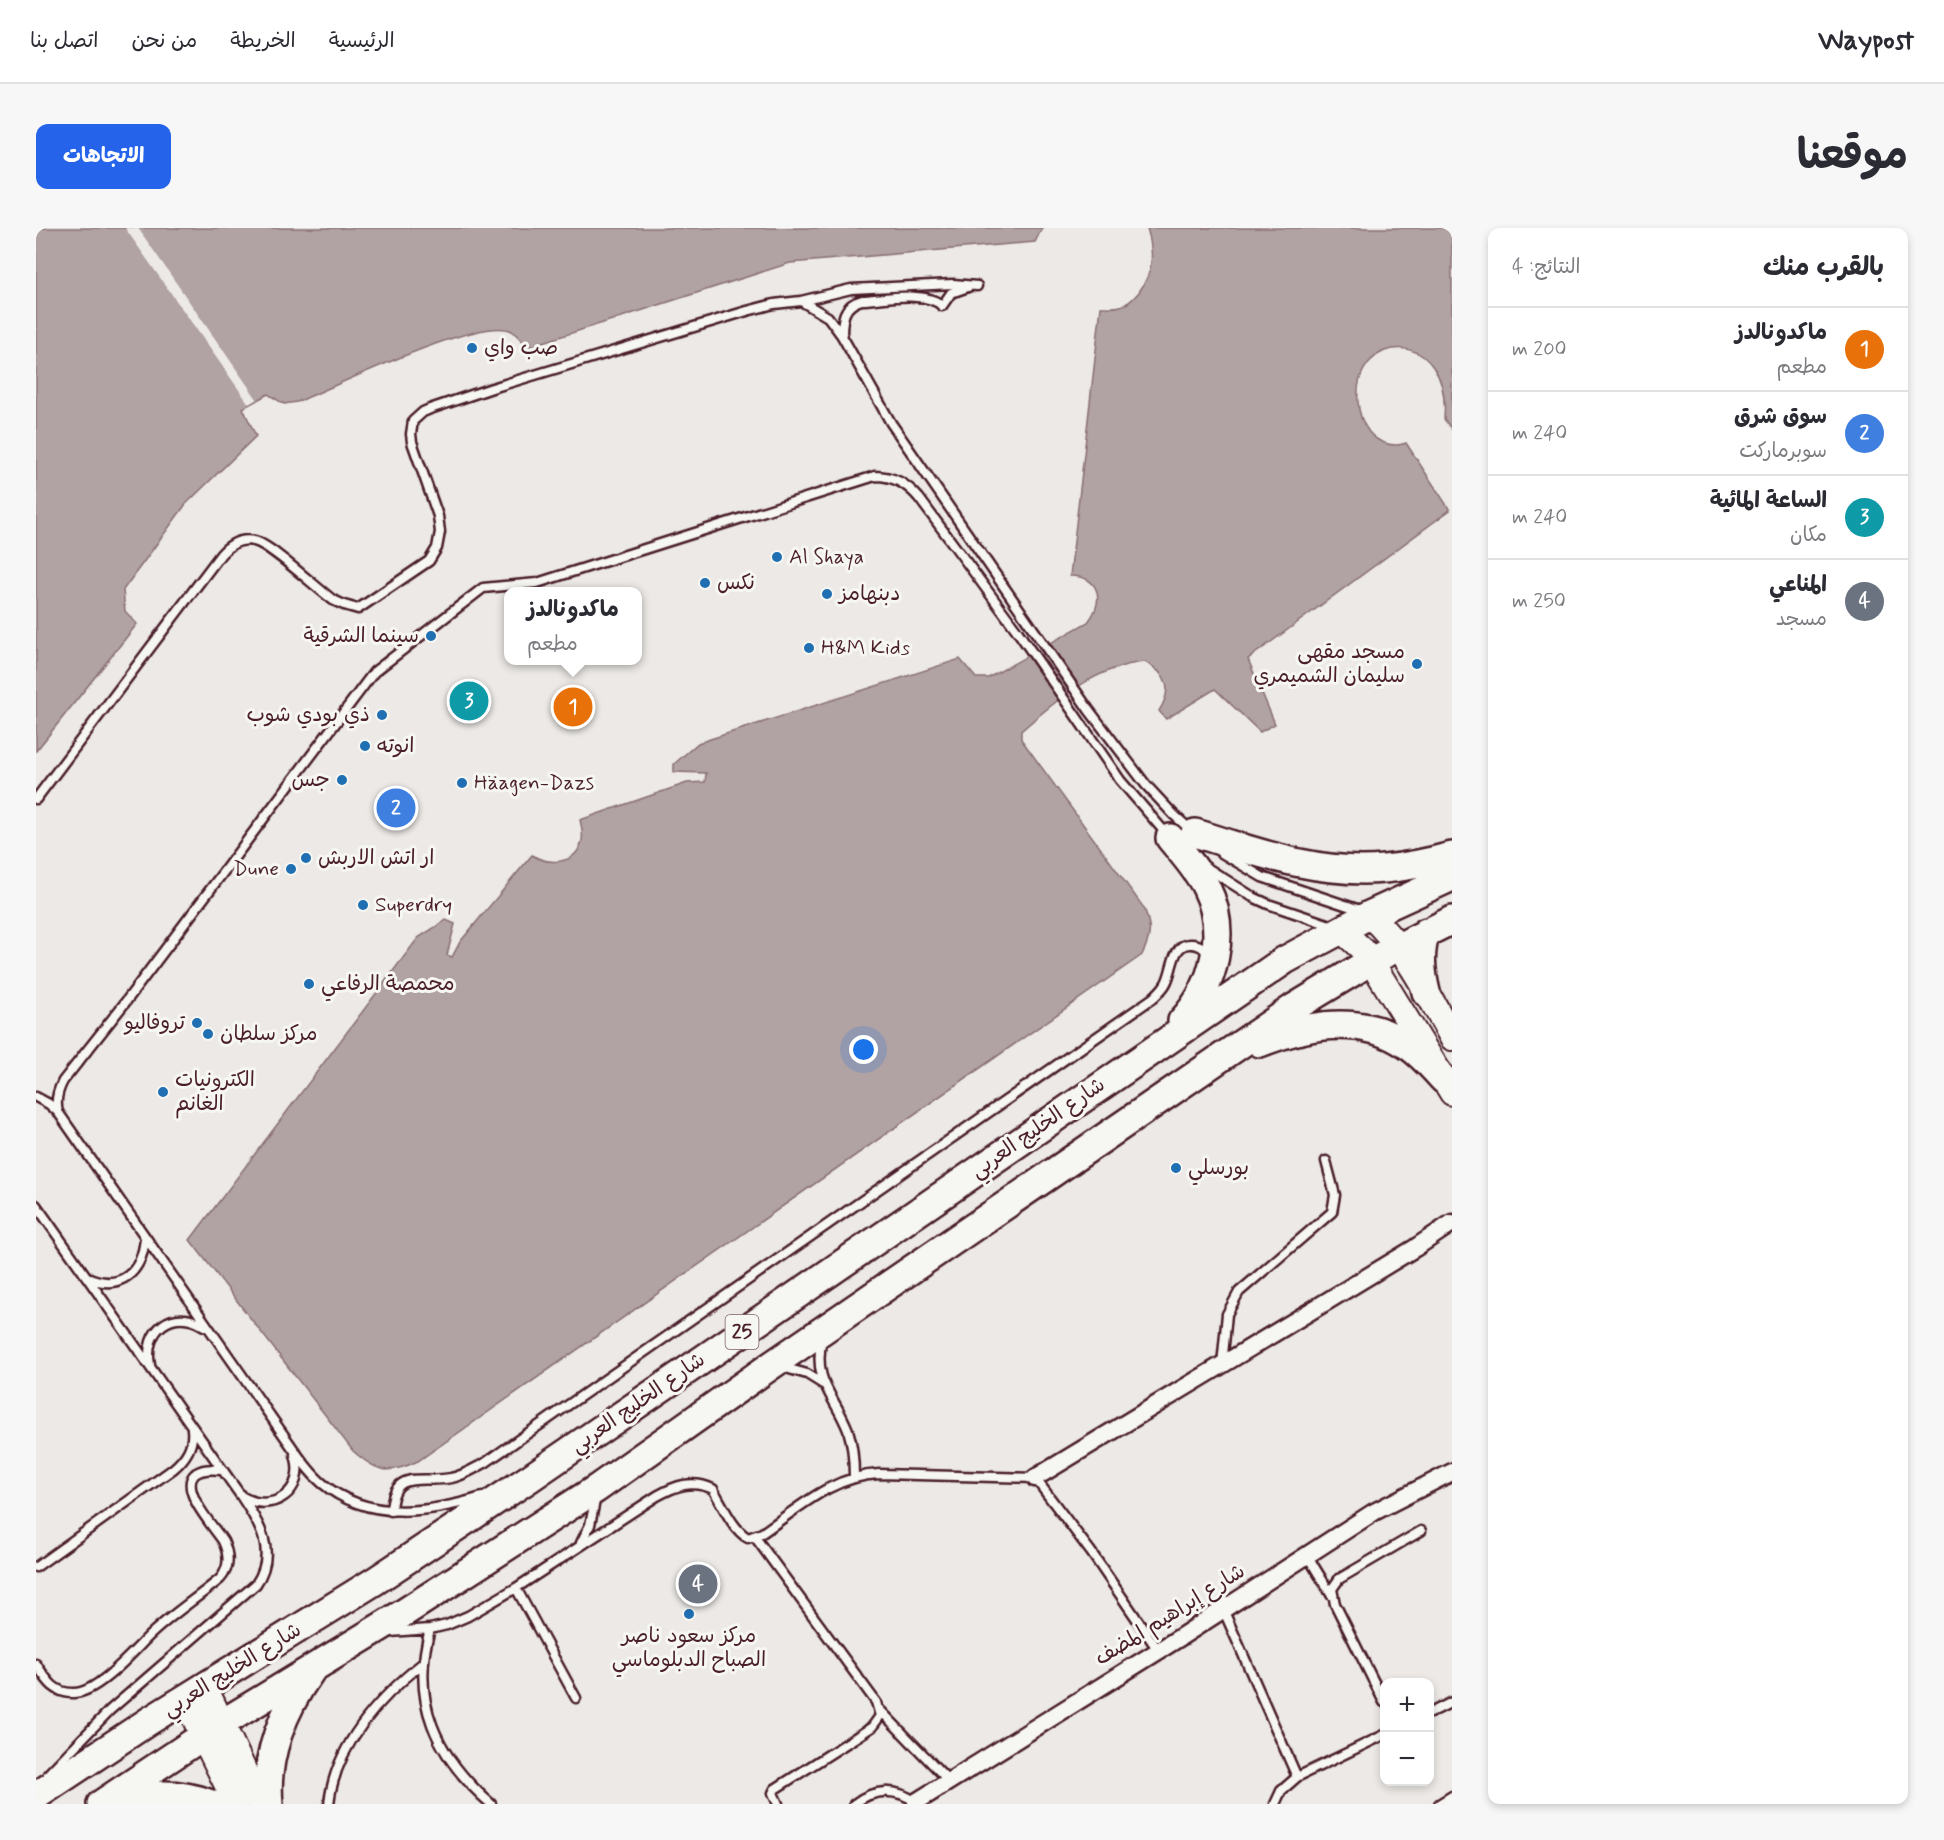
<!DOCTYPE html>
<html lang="ar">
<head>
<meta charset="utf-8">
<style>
  body { margin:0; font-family:Mynerve,"Playpen Sans Arabic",sans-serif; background:#f7f7f7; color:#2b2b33; direction:rtl }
  .controls { position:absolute; right:18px; bottom:18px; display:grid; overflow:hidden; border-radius:12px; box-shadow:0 3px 9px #0003 }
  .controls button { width:54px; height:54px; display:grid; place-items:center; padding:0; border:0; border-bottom:2px solid #e1e1e2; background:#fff; color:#2b2b33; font:30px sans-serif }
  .you { position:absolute; left:828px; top:822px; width:21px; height:21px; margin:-15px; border:4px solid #fff; border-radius:50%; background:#1a73e8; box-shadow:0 0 0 9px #1a73e833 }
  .badge { display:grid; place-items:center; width:39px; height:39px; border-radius:50%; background:#2563eb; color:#fff; font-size:20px; font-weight:700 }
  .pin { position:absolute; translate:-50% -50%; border:3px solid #fff; box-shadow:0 2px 6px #0006 }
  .popup { position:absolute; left:468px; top:359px; width:138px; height:78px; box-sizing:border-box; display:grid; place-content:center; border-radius:12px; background:#fff; filter:drop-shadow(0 2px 4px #0005); font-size:20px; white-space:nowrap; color:#7c7c81 }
  .popup b { font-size:22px; color:#2b2b33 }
  .popup::after { content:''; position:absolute; left:50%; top:100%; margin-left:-12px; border:12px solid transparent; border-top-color:#fff }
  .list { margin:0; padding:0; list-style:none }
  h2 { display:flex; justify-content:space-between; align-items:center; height:78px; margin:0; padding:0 24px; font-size:26px }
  h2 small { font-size:20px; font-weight:400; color:#7c7c81 }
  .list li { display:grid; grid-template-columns:39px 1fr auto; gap:18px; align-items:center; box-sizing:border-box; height:84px; padding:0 24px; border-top:2px solid #e1e1e2 }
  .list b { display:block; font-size:22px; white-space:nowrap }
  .list p { margin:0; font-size:20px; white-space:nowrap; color:#7c7c81 }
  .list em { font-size:20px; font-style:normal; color:#7c7c81 }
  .map { position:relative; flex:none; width:1416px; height:1576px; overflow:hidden; direction:ltr; border-radius:12px }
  header { display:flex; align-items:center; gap:36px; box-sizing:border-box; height:84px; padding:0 30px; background:#fff; border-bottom:2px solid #e1e1e2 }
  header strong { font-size:28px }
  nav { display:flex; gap:33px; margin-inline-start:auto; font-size:21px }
  .intro { display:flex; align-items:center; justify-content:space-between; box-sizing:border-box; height:144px; padding:0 36px }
  h1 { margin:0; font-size:42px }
  .button { padding:15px 27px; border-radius:12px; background:#2563eb; color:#fff; font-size:21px; font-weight:700 }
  main { display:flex; gap:36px; padding:0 36px }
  aside { flex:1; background:#fff; border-radius:12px; box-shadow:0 3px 9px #0003 }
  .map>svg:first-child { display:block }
</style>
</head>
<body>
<header>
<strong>Waypost</strong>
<nav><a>الرئيسية</a><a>الخريطة</a><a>من نحن</a><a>اتصل بنا</a></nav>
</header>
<div class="intro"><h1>موقعنا</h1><a class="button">الاتجاهات</a></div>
<main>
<aside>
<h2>بالقرب منك<small>النتائج: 4</small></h2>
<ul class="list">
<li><span class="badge" style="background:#e8710a">1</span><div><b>ماكدونالدز</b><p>مطعم</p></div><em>200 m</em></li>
<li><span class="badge" style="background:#3f7fe0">2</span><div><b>سوق شرق</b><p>سوبرماركت</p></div><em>240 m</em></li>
<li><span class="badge" style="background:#0f9aa8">3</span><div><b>الساعة المائية</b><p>مكان</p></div><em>240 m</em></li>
<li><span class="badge" style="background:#6b7280">4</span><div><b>المناعي</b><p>مسجد</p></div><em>250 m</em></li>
</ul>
</aside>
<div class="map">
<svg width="1416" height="1576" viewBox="0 0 1416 1576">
  <rect width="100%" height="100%" fill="#ece9e6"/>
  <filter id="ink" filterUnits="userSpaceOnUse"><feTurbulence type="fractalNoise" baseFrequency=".0167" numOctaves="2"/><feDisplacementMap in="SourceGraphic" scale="12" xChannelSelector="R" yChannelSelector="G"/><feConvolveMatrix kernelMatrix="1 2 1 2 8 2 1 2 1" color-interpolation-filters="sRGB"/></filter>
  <g filter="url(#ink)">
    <path fill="#b1a2a3" stroke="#886e73" stroke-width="1.5" d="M0,0H1006L999,14L754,35L492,119C487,114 481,107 476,103C446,86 296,160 261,174L248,176L232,166L207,180L220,208L150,276L87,362L89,383L101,396L0,523Z
      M1111,0H1416V202L1408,191C1416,98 1316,102 1322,174C1323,185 1326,195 1333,204C1342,215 1357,220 1370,215L1414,282L1212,431L1239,496L1224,504L1179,461L1130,491L1123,483C1137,461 1132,446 1109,434C1061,438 1020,472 985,503V511L1108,680C1116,700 1115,708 1106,727L382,1233C352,1247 342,1245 317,1223L154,1012L382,710L410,692L419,696L411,727L416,729L424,714L496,627C512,637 538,637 545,616C548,609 546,600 544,592L651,555L669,554L670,545L638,544V536L662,515L924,431L940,450H952L1052,394C1068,373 1065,348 1034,348L1065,79C1071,79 1079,80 1084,78C1091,77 1099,69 1103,64C1118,43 1118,24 1111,0Z"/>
    <path fill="#ece9e6" d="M89,0H102L221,171L213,176Z"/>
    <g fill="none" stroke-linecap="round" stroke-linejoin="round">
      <defs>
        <path id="service" d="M765,73L815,61L917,56L941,58
          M806,108C806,91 807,77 826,72C847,71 891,62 906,78L915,65L932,59
          M0,571L185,326C194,316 204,310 218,313C234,316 279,359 297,372L308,377L322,381L393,333L401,320L404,304L402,288L376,214L375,206L377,193L387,184L394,181L456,160L711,83L738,76L765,73L792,89L806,108L855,195L1053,482L1110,557L1138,587L1157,604
          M1184,624L1226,649L1327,683
          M1168,638L1217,669L1232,676L1300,699
          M0,869L13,876L22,884L256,1219C265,1232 274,1245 286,1255C332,1294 394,1285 446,1269
          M22,884C19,873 21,864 27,853L88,776L338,444L447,360L501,355L839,248C858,248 871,256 883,270L982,404L1084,552L1133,609
          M0,977L205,1268C223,1295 242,1324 220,1356L74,1482L12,1546
          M51,1049C85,1064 106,1044 109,1010
          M786,1110C776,1154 798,1166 812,1202C817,1217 818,1233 818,1249
          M114,1137C107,1102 137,1078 168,1098
          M1186,1137L1191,1086L1203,1064L1296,984L1299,967L1290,933
          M746,1139L771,1146L787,1156
          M205,1268C236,1287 271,1263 259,1227
          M355,1283C357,1239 386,1256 415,1250C427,1248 439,1240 449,1235L1117,770C1122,765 1127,761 1130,755C1137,743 1136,717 1153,716C1163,715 1168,720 1174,727
          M719,1309L840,1474L844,1488L836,1499L739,1561L737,1565L742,1576
          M545,1315L554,1297L560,1268
          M1271,1327L1296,1368
          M0,1339L137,1241C150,1230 158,1218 156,1201
          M480,1360L540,1470
          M1187,1381L1261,1549
          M394,1401C374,1473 400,1528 455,1576
          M354,1404L394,1401L411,1397L432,1388L480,1360L621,1268C639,1258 656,1251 677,1261C686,1276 697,1302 712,1310L726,1305C763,1280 796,1248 843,1246L999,1250L1055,1324L1122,1422
          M0,1436C10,1451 18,1466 38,1465C61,1465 96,1425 111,1410C133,1388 160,1371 184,1351C194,1340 193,1326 187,1313C178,1299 144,1263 158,1247C165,1240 177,1241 186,1242
          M1348,1474L1299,1376L1296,1361L1303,1351L1385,1303
          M844,1482L914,1554
          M1394,1485L1416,1474
          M293,1576C299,1517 343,1470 387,1435
          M818,1576C838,1560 861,1560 881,1575
          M1239,1576L1245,1563L1261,1549L1348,1507
          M1403,1576L1416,1568"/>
        <path id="minor" d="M999,1250L1379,1020L1416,995
          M880,1574L1143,1410L1338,1284L1416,1244"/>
        <path id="secondary" d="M1333,687C1370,720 1393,768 1416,810
          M1304,701L1327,722L1335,733L1416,865
          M169,1459L224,1576
          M149,1471L200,1576"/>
        <path id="primary" d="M1159,605C1220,624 1282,647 1348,641C1371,639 1394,634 1416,628
          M1134,610C1146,625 1161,641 1170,659C1192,703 1179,758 1146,793
          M1390,704C1383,725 1385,743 1390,764
          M1224,815C1271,796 1326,786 1371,817C1385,826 1397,840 1408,852
          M0,1568L113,1493L339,1353L494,1250L1249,732L1333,687L1416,649
          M75,1574C114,1567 137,1562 175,1576
          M65,1576L185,1496L366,1386L560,1261L733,1139L1259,779L1335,733L1416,692
          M233,1576C228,1528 248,1481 275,1443"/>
      </defs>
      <use href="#service" stroke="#4a1f2b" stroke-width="13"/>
      <use href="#minor" stroke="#4a1f2b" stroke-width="21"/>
      <use href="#secondary" stroke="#4a1f2b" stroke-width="28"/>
      <use href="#primary" stroke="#4a1f2b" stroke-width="32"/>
      <use href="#service" stroke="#f6f6f2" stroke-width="8"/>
      <use href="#minor" stroke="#f6f6f2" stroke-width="16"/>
      <use href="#secondary" stroke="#f6f6f2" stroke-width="24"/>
      <use href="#primary" stroke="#f6f6f2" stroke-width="27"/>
    </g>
  </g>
  <g fill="#1f6fb2" stroke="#f6f6f2" stroke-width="2">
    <circle cx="436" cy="120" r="6"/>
    <circle cx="741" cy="329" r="6"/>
    <circle cx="669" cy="355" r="6"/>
    <circle cx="791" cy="366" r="6"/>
    <circle cx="395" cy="408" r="6"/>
    <circle cx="773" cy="420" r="6"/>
    <circle cx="1381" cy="436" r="6"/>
    <circle cx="346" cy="487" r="6"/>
    <circle cx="329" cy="518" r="6"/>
    <circle cx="306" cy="552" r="6"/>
    <circle cx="426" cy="555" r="6"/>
    <circle cx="270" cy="630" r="6"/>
    <circle cx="255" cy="641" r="6"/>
    <circle cx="327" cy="677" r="6"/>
    <circle cx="273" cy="756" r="6"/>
    <circle cx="161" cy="795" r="6"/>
    <circle cx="172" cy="806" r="6"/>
    <circle cx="127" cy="864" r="6"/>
    <circle cx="1140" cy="940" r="6"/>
    <circle cx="653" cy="1386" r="6"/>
  </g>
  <g text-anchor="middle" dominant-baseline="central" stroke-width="6" stroke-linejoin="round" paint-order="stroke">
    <rect fill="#f6f6f2" stroke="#7e6067" stroke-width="1.5" x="689.5" y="1087" width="33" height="34" rx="4.5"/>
    <g font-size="20" font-weight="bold" fill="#4a1f2b">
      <text x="706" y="1104">25</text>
    </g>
    <g font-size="21" fill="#4a1f2b" stroke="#f6f6f2" text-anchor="start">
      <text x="448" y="120">صب واي</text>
      <text x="753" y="329">Al Shaya</text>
      <text x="681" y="355">نكس</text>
      <text x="803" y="366">دبنهامز</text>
      <text x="383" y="408" text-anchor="end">سينما الشرقية</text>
      <text x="785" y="420">H&amp;M Kids</text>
      <text x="1369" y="424" text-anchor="end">مسجد مقهى<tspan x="1369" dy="24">سليمان الشميمري</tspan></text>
      <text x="334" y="487" text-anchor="end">ذي بودي شوب</text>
      <text x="341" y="518">انوته</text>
      <text x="294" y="552" text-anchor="end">جس</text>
      <text x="438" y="555">Häagen-Dazs</text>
      <text x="282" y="630">ار اتش الاربش</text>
      <text x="243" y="641" text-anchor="end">Dune</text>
      <text x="339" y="677">Superdry</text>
      <text x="285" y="756">محمصة الرفاعي</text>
      <text x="149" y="795" text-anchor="end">تروفاليو</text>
      <text x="184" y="806">مركز سلطان</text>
      <text x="139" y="852">الكترونيات<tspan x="139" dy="24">الغانم</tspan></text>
      <text x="1152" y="940">بورسلي</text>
      <text x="653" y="1408" text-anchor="middle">مركز سعود ناصر<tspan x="653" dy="24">الصباح الدبلوماسي</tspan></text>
    </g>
    <g font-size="21" fill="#4a1f2b" stroke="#f6f6f2">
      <text transform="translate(1002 900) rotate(-35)">شارع الخليج العربي</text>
      <text transform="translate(602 1175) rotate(-35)">شارع الخليج العربي</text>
      <text transform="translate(1134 1387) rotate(-32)">شارع إبراهيم المضف</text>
      <text transform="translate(196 1442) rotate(-32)">شارع الخليج العربي</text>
    </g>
  </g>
</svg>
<div class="controls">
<button>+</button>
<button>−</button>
</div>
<div class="you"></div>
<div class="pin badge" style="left:537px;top:479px;background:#e8710a">1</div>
<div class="popup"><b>ماكدونالدز</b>مطعم</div>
<div class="pin badge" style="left:360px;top:580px;background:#3f7fe0">2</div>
<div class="pin badge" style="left:433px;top:473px;background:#0f9aa8">3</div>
<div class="pin badge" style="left:662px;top:1356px;background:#6b7280">4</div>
</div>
</main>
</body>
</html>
